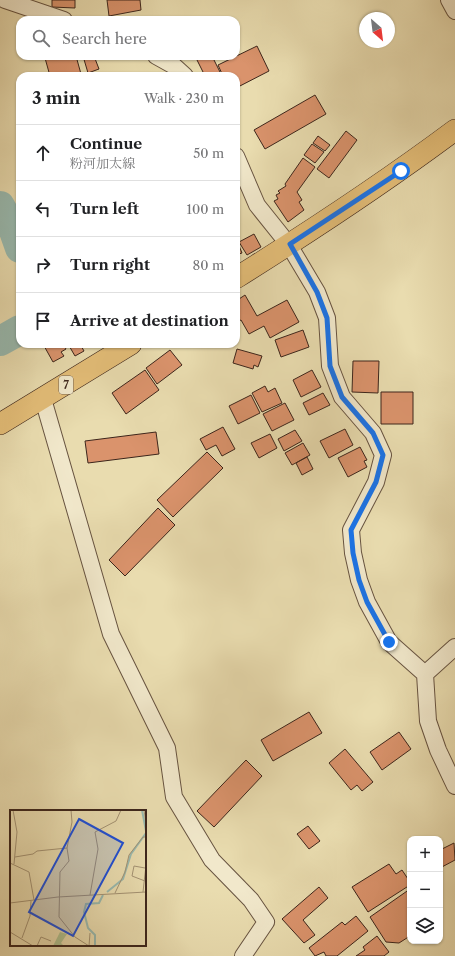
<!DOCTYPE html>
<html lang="en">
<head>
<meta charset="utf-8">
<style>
  body { margin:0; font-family:"Libre Caslon Text","Noto Serif JP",serif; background:#f2f2f2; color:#202124 }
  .controls { position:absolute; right:12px; bottom:12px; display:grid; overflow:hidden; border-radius:8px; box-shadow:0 1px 3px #0004 }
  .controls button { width:36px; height:36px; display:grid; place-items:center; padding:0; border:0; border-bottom:1px solid #e0e0e0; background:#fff; color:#202124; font:20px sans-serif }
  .compass { position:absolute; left:359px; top:12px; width:36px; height:36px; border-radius:50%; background:#fff; box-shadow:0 1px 3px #0004; rotate:152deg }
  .stop { position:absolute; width:12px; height:12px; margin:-9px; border:3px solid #1a73e8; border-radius:50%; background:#fff }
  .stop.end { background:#1a73e8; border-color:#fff; box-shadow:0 1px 4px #0008 }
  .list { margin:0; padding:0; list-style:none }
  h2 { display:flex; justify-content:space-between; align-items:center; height:52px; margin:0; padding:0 16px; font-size:17px }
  h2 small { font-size:13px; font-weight:400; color:#757577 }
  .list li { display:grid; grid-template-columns:26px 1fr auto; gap:12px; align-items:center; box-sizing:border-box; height:56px; padding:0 16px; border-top:1px solid #e0e0e0 }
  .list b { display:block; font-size:15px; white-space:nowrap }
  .list p { margin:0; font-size:13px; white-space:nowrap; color:#757577 }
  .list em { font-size:13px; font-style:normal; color:#757577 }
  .icon { flex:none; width:22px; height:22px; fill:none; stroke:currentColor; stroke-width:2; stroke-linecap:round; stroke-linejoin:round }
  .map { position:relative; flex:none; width:455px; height:956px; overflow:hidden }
  .search { position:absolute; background:#fff; box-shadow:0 1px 3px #0004; left:16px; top:16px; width:224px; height:44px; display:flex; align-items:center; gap:10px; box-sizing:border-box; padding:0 14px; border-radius:12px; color:#757577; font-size:15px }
  .panel { position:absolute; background:#fff; box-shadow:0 1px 3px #0004; left:16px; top:72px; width:224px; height:276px; border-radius:12px }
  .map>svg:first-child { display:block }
</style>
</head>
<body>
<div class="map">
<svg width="455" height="956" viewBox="0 0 455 956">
  <rect width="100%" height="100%" fill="#e9dcaf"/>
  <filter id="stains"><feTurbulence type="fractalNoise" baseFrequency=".005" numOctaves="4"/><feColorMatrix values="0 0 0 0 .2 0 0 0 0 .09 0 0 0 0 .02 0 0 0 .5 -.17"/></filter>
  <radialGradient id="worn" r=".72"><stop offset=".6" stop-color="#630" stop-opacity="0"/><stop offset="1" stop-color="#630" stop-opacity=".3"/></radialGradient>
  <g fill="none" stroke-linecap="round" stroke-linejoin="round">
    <path stroke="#98bab0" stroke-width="30" d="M0,206L14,231L20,248
      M0,341L20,330"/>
  </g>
  <path fill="#da936c" stroke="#3c251b" d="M52,0H75V8L52,7Z
    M107,0H140L141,10L109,16Z
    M257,46L269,71L236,88V76H223L218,65Z
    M52,56H76L81,74L73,76H50L45,58Z
    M83,56H94L99,69L88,73Z
    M199,56H212L222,76H205L196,58Z
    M315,95L326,114L265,149L254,130Z
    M346,131L357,140L329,178L317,169Z
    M318,136L330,145L325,151L313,143Z
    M312,144L324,152L315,163L304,155Z
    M303,158L315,167L297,192L302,200L299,202L304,210L288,222L274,201L278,199L276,195L280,193L278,191L286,186L285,184Z
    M254,234L261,247L247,255L239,242Z
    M237,241L242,253L236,255V242Z
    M245,295L257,316L287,300L299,322L270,338L264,326L249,334L241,320L236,322V301Z
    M303,330L309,347L281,357L275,340Z
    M43,344H63L66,349L61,352L64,356L53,362Z
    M68,344H80L84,351L75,356Z
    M237,349L262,356L258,367L254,365L253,369L233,363Z
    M170,350L182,365L157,384L146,368Z
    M353,361H379L378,393L352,392Z
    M145,370L159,390L126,414L112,393Z
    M312,370L321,387L301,397L293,380Z
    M265,386L268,392L275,388L282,403L262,412L252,393Z
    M381,392H413V424H381Z
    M323,393L330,405L309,415L303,403Z
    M251,395L260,413L238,424L229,406Z
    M285,403L294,420L272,431L263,414Z
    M223,427L235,449L222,456L216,445L206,450L200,439Z
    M345,429L353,445L329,458L320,441Z
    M295,430L302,441L284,451L278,439Z
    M156,432L159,454L88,463L85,441Z
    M270,434L277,448L259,458L251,443Z
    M303,443L310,455L292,465L285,453Z
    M360,447L367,460L364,461L367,467L348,477L338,458Z
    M207,452L223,468L173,517L157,500Z
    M307,457L313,469L302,475L296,463Z
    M158,508L175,525L125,576L109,560Z
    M309,712L322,733L273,761L261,740Z
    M399,732L411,749L382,770L370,752Z
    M345,749L373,782L362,791L357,785L351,790L329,763Z
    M246,760L262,776L214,827L197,811Z
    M308,826L320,841L309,849L297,834Z
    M454,843L455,860L440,868V850Z
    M389,864L396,874L402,870L410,882V885L368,912L352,887Z
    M319,887L328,898L303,920L315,935L304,943L282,919Z
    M410,889V936L399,943L386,942L370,917Z
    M356,916L368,931L337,956H326L324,952L315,956L309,948L342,922L345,925Z
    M377,936L389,952L384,956H356L365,950L363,947Z"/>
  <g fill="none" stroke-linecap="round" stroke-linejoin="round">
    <defs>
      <path id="minor" d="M5,0L64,20
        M449,0L455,11
        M156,56L174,66L185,76
        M236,156L257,205L289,245L317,292L327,318L330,366L342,397L373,433L383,455L376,482L351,530L353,553L359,580L367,602L389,642L425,674L428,721L438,750L455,786
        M43,399L111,634L167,748L174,797L212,860L251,900L266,922L243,956
        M425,674L455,647"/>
      <path id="major" d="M236,278C311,231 384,183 455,130
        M0,424L131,344"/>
    </defs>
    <use href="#minor" stroke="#675340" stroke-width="18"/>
    <use href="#major" stroke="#3c251b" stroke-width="22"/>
    <use href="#minor" stroke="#f1e8cb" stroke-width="16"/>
    <use href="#major" stroke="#e4be78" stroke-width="21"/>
  </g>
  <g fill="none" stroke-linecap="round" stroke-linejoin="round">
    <path stroke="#1a73e8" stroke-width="5" d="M389,642L367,602L359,580L353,553L351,530L376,482L383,455L373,433L342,397L330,366L327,318L317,292L290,244L401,171"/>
  </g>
  <g text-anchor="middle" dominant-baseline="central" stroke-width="4" stroke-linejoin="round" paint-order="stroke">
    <rect fill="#f1e8cb" stroke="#726050" stroke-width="1" x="59" y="376" width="14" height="18" rx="3"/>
    <g font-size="11" font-weight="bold" fill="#3c251b">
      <text x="66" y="385">7</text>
    </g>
  </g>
  <g transform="translate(10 810)">
    <rect width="136" height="136" fill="#e9dcaf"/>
    <path d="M50,122L57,124L51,133L54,136H43Z" fill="#b0c290"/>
    <path fill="none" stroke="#98bab0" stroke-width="2" d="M132,0L136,21M97,82L113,69L121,44L136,23M85,136V125L78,118L74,102L76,94L89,93L93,85"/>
    <path fill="none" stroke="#a49374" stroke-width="1" d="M3,0L7,22L4,54M61,0L62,12L57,38L59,51L50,62L49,107L65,127L79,136M134,0L136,14M5,47L23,44L27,41L57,38M0,53L19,62L24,90M135,71L122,66L124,56L135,58M133,82L136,55M105,83L115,62L119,45L133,27H136M80,85L88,39L85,22L106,11L111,0M0,93L48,87L136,82M0,122L23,136M12,128L20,106L21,91M27,136L31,127L41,131M79,136L80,123"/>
    <path fill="#1d4ed8" fill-opacity="0.15" stroke="#1d4ed8" stroke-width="2" d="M69,9L113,33L63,126L19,102Z"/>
    <rect width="136" height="136" fill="none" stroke="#3c251b" stroke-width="2"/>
  </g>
  <rect width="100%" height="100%" filter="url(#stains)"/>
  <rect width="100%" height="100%" fill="url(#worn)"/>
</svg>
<div class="controls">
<button>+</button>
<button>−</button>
<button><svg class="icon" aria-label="layers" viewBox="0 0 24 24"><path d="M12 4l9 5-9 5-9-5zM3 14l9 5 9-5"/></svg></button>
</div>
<svg class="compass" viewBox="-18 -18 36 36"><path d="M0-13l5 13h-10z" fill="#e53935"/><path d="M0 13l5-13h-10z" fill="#757577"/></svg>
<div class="stop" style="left:401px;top:171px"></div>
<div class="stop end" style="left:389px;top:642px"></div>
<div class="search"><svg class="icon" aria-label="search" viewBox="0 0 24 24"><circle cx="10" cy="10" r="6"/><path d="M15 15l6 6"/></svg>Search here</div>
<section class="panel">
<h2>3 min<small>Walk · 230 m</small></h2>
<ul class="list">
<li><svg class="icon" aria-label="ahead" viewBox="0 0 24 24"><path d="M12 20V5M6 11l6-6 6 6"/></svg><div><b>Continue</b><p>粉河加太線</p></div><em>50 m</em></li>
<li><svg class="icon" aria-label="left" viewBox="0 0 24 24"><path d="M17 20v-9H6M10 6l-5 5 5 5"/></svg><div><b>Turn left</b></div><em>100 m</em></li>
<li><svg class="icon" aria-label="right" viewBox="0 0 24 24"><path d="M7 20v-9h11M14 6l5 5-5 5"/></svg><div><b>Turn right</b></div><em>80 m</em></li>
<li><svg class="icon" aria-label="arrive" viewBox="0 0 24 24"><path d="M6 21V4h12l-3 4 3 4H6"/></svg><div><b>Arrive at destination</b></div></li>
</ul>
</section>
</div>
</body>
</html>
